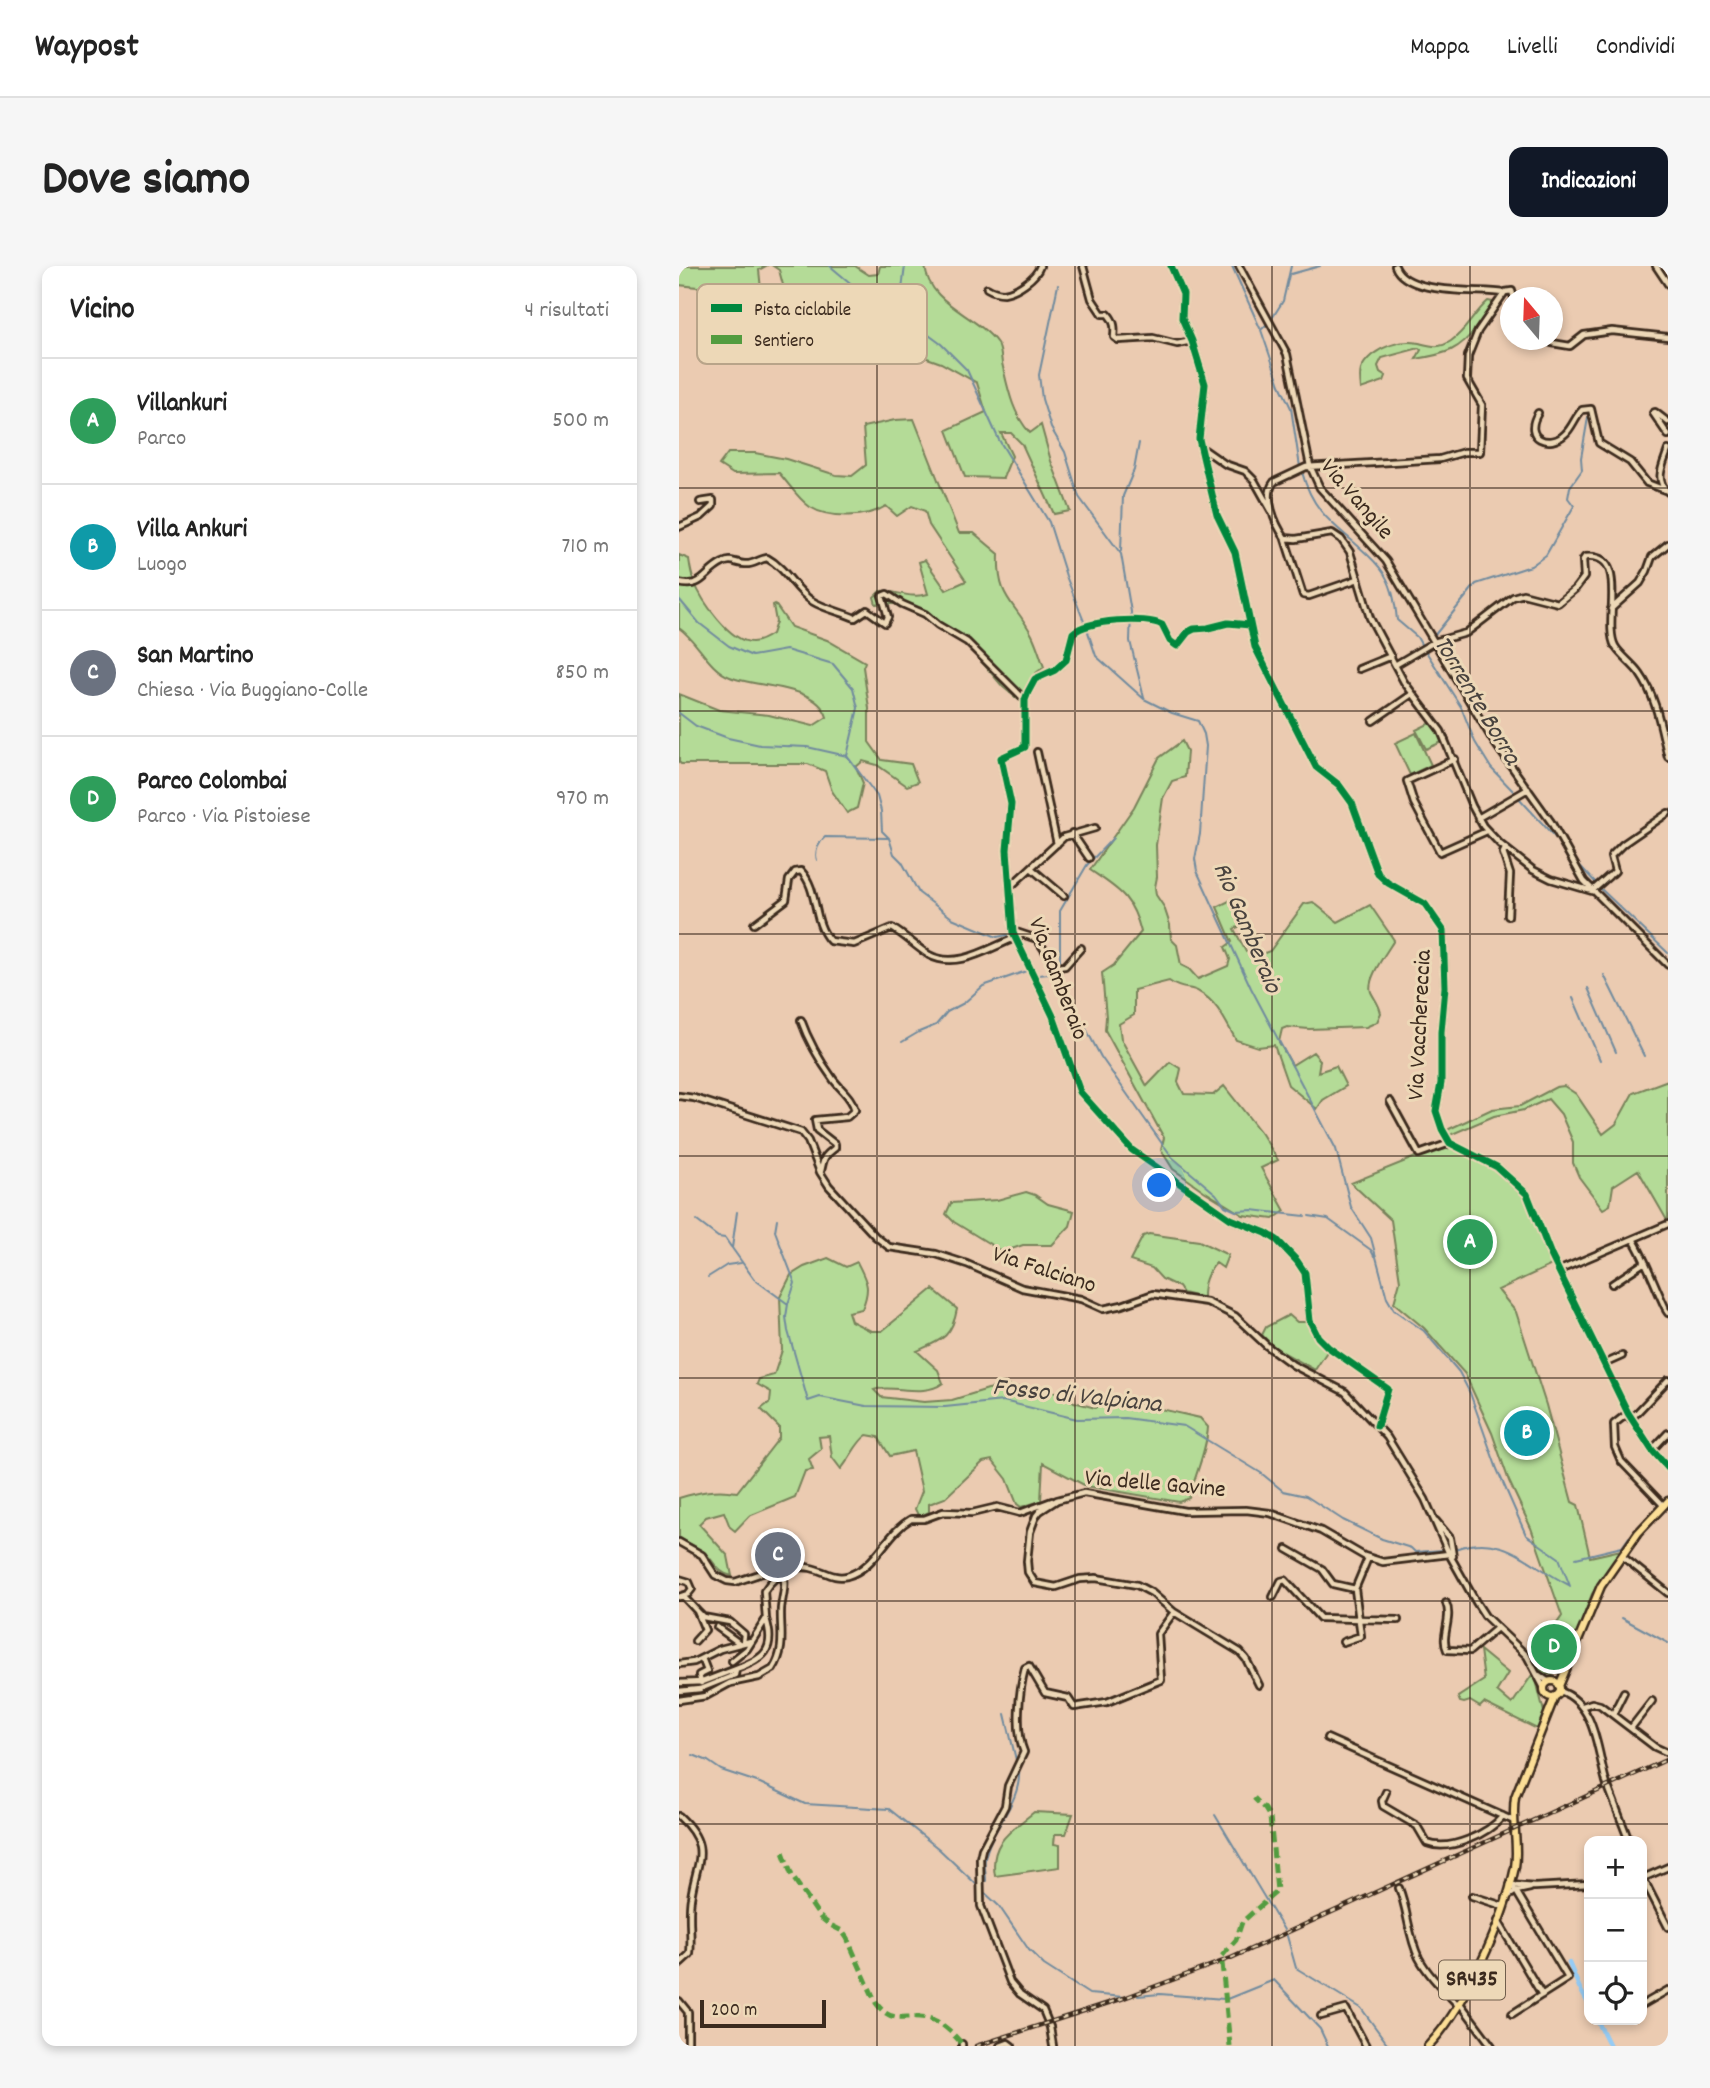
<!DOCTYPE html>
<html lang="it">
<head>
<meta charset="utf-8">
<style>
  body { margin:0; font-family:Dekko,sans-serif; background:#f6f6f6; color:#222 }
  .controls { position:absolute; right:21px; bottom:21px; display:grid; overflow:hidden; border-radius:14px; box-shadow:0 4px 10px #0003 }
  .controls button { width:63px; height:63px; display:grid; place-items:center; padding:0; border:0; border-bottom:2px solid #e0e0e0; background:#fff; color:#222; font:35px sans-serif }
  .compass { position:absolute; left:821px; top:21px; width:63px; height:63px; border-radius:50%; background:#fff; box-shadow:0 4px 10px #0003; rotate:341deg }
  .scale { position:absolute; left:21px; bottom:18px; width:126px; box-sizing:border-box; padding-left:7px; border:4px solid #3b2a1e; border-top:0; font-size:19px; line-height:24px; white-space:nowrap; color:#3b2a1e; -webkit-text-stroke:5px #edd8b7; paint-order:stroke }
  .you { position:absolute; left:481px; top:920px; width:24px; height:24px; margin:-18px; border:5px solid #fff; border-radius:50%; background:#1a73e8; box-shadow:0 0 0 10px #1a73e833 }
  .badge { display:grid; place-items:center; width:46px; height:46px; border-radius:50%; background:#111827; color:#fff; font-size:23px; font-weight:700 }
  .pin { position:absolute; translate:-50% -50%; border:4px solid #fff; box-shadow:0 2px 7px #0006 }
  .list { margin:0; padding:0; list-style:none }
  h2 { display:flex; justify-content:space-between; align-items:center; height:91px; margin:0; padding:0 28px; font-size:30px }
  h2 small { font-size:23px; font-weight:400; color:#767676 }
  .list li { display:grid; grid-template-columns:46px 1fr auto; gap:21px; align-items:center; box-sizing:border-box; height:126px; padding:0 28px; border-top:2px solid #e0e0e0 }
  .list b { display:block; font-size:26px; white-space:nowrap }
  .list p { margin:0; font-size:23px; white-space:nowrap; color:#767676 }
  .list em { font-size:23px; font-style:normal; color:#767676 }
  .icon { flex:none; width:38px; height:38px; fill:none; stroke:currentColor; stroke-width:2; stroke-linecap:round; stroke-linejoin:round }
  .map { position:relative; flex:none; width:989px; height:1780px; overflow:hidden; border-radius:14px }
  header { display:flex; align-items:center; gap:42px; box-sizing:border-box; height:98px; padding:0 35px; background:#fff; border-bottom:2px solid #e0e0e0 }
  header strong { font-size:33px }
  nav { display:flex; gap:38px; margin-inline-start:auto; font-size:24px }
  .intro { display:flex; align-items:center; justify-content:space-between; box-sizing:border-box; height:168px; padding:0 42px }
  h1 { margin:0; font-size:49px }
  .button { padding:18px 32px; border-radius:14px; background:#111827; color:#fff; font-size:24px; font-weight:700 }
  main { display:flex; gap:42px; padding:0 42px }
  aside { flex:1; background:#fff; border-radius:14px; box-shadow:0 4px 10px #0003 }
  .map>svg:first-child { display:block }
</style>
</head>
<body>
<header>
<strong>Waypost</strong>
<nav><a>Mappa</a><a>Livelli</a><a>Condividi</a></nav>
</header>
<div class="intro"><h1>Dove siamo</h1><a class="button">Indicazioni</a></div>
<main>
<aside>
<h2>Vicino<small>4 risultati</small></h2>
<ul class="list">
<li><span class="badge" style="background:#2e9e5b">A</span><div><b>Villankuri</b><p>Parco</p></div><em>500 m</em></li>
<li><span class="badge" style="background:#0f9aa8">B</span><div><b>Villa Ankuri</b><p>Luogo</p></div><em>710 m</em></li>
<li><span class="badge" style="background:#6b7280">C</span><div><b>San Martino</b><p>Chiesa · Via Buggiano-Colle</p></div><em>850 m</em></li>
<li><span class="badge" style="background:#2e9e5b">D</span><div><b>Parco Colombai</b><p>Parco · Via Pistoiese</p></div><em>970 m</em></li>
</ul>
</aside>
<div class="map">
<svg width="989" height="1780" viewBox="0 0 989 1780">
  <rect width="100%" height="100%" fill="#ebcbb1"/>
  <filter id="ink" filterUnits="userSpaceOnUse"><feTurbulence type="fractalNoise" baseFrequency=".0143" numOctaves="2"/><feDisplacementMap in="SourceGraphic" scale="14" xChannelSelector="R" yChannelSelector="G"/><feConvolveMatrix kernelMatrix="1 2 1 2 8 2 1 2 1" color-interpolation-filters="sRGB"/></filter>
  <g filter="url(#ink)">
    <path fill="#b4db97" stroke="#78825a" stroke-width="2" d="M0,0H87L80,4L82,23H37L0,19Z
      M94,0H176L190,9L199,8L201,0H246C250,39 297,48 318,77C322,82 322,91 323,97C329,122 333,147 351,167L362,159L372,195L391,245L375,248L343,178L332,167H322L333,190L324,212L286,211L268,164L307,146L298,117L262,97L234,87L218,65L191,56L148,49L124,54L113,53L100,4Z
      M809,35L814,36C811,45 806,52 799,60C780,85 767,88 737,93L742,84L740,82L703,92L699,100L701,106L707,110L705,115L682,123C680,107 680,100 693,89C706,79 723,74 740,77C752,80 760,83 772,75C788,64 795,47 809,35Z
      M235,153L280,267H295L320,288C318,334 335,334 353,369C358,379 361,390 365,401L357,407L342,436L324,421L291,382L243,349L218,338H197L195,331L201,325C218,325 232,333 249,328L240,296L246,294L267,324L287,315L250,259L246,245L233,240L218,250L207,240C189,252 150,253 131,241C119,233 110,218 100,207L54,208L40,199L49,187H76L107,193L157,209L173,210L187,199L184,161L216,154Z
      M0,289L10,293C11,300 12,308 15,315C22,334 51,376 73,376C80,376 87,372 93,368L97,356L94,339L96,338L112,361L148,374L186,396L184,401L190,442V476L203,494L232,498L239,516L228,520L198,499L184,495L177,501L184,517L178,542L168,547L153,525L146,505L129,498H2L0,496V428L40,444L90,449L134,460L148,451C138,418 78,422 51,411C29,403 19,375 0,362Z
      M753,456L763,476L747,483L737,464Z
      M737,467L752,499L731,509L716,477Z
      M503,475L508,485L506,511L493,515L484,532L477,579L478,611L476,621L477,629L485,641L491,659L492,673L498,679L502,699L510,703L519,713L549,700L551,693L546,681L553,676L538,641L554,633L567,657L555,663L567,686L580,689L591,685L625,638L634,636L659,656L691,639L715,674C708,686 687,713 692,726C696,734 700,738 702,747L698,756L687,761L630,763L608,761L603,763L600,776L613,799L634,786L641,794L639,806L657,800L667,820L644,834L638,843L609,819L595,779L579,781L557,774C547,757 539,736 520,726C510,719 505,726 490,715L455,724V749L440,758L442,773L468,820L491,796L502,803L499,816L505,828L534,829L545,820L583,868L599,894L582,902L606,945L594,953L564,949L525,925L494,903L482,884L485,872L426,764L427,751L423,707L435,699L462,666C453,630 440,624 411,604L455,541L480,492Z
      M989,814V956L959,904L934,920L931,939L924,943L900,911L894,897V876L882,848L869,833L845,844L815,850L771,869L768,864L813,843L841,840L877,821L885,820L897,828L924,868L937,858L954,827Z
      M775,881L828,911L846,929L875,998L819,1024L837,1046L867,1139L893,1236L899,1239L911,1291L942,1284L913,1328L884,1404L873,1409L864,1407L857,1401L858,1395L851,1389L867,1373L883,1350L852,1262L830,1215L813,1167L786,1108L745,1062L715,1037L721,1015L712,954L672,917L739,890Z
      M347,926L356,929L369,938L395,945L391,960L373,979H344L324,986L275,956L267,948L272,937L318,934Z
      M470,968L520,975L549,989L544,1002L537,997C527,1008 524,1017 524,1032L504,1027L500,1021L483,1013L473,1002L451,995L464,970Z
      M149,992L167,1001L178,996C188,1016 192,1021 183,1043L169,1046L172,1055L192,1065H203L254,1023L278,1043C273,1071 263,1074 238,1085L259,1104L264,1117C245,1132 213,1118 195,1124L202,1131L245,1136L273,1134L309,1123L327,1120L377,1126L395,1136L416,1142L427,1133H438L521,1152L529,1161C528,1183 516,1210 510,1232L500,1236L407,1220L364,1197L362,1235L342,1241L338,1238L328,1213L313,1194L304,1196L266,1232L250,1238V1246L240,1251L236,1243L243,1225L234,1185L211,1190L199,1171L188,1169C177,1176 171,1193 162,1203L153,1191L150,1170L140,1171L142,1183L130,1193L134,1204L126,1205L116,1231L70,1250L56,1265L51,1261L45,1246L27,1251L20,1258L49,1290L53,1310C38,1307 36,1296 26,1287C19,1281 8,1277 0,1271V1232C20,1226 37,1222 58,1226L100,1172V1161L82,1143L91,1136L92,1126L78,1118L80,1113L95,1109L103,1084L101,1031L112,1009L125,1001Z
      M610,1049L618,1056H628L633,1069L649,1084L636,1104L596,1082L583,1069L587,1061Z
      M801,1384L829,1407L818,1425L833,1438L855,1406L866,1450L860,1464L805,1437L801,1441L791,1435L785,1437L781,1436L779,1431L805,1414Z
      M355,1546L394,1548L387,1568H376L375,1578L381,1579V1601L316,1610C310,1576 332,1565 355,1546Z"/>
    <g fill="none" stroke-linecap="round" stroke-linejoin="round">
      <path stroke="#718b9e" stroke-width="2" d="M151,0L182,26L220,47L262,78L288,104L320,174L370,256L387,310L406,358
        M553,0L581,62
        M612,8L641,0
        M379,19L360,109L363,133L372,162L386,186L400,231L442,288L452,346L451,375L465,432
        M220,47L226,0
        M592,54L604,35L612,0
        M588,58L582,64L601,119L612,142L621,201
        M623,206C637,258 670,265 701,302C713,317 716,335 718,354L738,371L743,380
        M442,285L444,230L455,204L460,177
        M0,333L20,357L50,380L73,390L107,384L154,398L174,422L179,442L168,490
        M408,363L417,390L465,433L493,447L519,455L525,468L527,480L521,568L516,593L518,605L572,722L657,883L672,941L692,972L708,1032L715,1044L745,1065L780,1106L791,1127L818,1203L847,1269L880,1292L891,1320
        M755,370L797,318L852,300L867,289L895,240L889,232L891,221L903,204L902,192L910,146
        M746,384L782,441L796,476L812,502L836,527
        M0,447L17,460L49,472L81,479L128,481L168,490L198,530L202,545L203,565L210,572L215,588L223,596L240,627L273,652L318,671L332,668
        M839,531L883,579
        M434,572L408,599L381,645V707L385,722L422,791L484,879
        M893,591L917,617
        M138,594C135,586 140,576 146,571L209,572
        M921,622L989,687
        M349,672L362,681
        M366,689L371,698L380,706
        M925,709L965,790
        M909,722L937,786
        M894,732L921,794
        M223,776L240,766L257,759L268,746L285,737L304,720L353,703L359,709L380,707
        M486,881L493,891L537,928L546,940L557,945L573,944L626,950
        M58,946L53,982L75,1013L109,1038L107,1051L109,1065L129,1135L141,1131L187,1140L266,1141L324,1135L398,1153L446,1152L505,1160L582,1207L604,1225L627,1230L664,1254L703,1273L732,1282L736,1286L764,1284
        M630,950L649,953L692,984L695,990
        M98,953L96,965L116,1017L109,1038
        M18,955L39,971L46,972L52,981
        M29,1011L48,999L62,997
        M776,1283C826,1265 849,1299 890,1319
        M897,1292L943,1281L950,1271
        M943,1352L989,1377
        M326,1448L337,1494
        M14,1489L29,1495L42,1504L81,1517L126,1538L210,1543L260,1583L299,1620
        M536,1549L605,1664
        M307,1615C307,1608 305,1600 306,1593C312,1561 343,1537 340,1503
        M305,1626L320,1640L350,1684L365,1699L410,1728L445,1731
        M608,1670L617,1702L682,1742L710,1780
        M459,1730L481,1728L545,1733
        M548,1733L595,1714L641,1763L649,1780"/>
      <path stroke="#95cbf4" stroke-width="4.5" d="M890,1697L901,1723L910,1739
        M918,1754L931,1780"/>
      <defs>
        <path id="minor" d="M404,0L413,33L423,48H429C436,56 436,62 435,71L439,74L474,72L498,78L513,75
          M492,0L504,28L503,52L513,75L526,118L520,173L525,195L538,249L556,286L576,381L637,501L660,519L673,537L699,608L709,617L746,638L764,664L766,721L762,766V817L757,845L763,863L771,877L818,901L848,928L872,989L949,1147L973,1184L989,1202
          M560,0L608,88L631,200L641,222L707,295L813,473L872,556L905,615L989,699
          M716,0C727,30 799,23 825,27
          M977,0L989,18
          M308,22C313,25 319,27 325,27C338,25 357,12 361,0
          M835,32L833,25L826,26L799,65L789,90L788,113L803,139L801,186H785L761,193L627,201L595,216C584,230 596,258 606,272L617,273L653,267L662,273L671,286L691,352L725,416L762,465L793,540L804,560L821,578L854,604L872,613L913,625L930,610
          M832,38V48
          M865,74L873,77L891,80L905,69L933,65L989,71
          M859,147C843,173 871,183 886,168C893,162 896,151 903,144L912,143L920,177L951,196L968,217L986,224
          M989,156L976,146L974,147L989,169
          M523,182L546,198L566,205L575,214L593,246
          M989,184C984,199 975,214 989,226
          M0,261L22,251L34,240V234L21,236
          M606,273L624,329L630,330L679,313
          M0,317C24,323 25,306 44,297C53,292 57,298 66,298C74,299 80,293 88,292C108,303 115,323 133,335C146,343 163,346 176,352L188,344L206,357L209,351L203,330L208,328L223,338L246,348L259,359L288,376L346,434
          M932,343L961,317L968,305L973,291L989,278
          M571,359L549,357L529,362L515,363L509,366L498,380L491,375L483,359C468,350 408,354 394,367L387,394L376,404L356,413L349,426L346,434V481L322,492L332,538L328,584L334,667L374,750L401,826L453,884L552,953L587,967L598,974L618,995L626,1007L631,1055L639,1071L649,1081L709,1123L698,1160
          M716,399L755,376L787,367L834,331L844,328L879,337L896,323L905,311L904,294L906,291C952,286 923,356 936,380C940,388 955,399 961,408C978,432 982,463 989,491
          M680,403L712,390
          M694,455L733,428
          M358,486L378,578
          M776,493L728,515L735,537L761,586L808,565
          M799,552L849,523
          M393,567L410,592
          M826,583L824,587L831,608L829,650
          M352,602L385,630
          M933,608L936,605L932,590L944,578L989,547
          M331,621L385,571L416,562
          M75,658L107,634L110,614L116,606L122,605C140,624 133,656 151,675L175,678L213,662C227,670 237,681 250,689C278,704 310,682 336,672
          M334,665L358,673L377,701L386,700L402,682
          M122,754C129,774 141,795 154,813C161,823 173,831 176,844L168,851L136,854L138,864L156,878V882C144,891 145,892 142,905
          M0,830L15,832L122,866L129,875L141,906L150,920L196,970L210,981L257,988L288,998L343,1022L402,1033L424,1043L443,1039L474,1028L528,1036L556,1050L588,1080L614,1099L666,1126L708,1171L746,1233L770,1288L797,1336L806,1350L848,1390L865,1422
          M711,835L740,888L771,877
          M954,973C967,994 975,1018 986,1041
          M881,1004L989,958
          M933,1018L966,996
          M987,1044L989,1047
          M925,1098L943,1090
          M949,1147L935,1158L936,1181L942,1195L985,1240
          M952,1153L989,1114
          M973,1184L989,1167
          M757,1255L771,1272L774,1290
          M0,1276L23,1289L36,1309L48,1315L56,1316L98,1302C111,1312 103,1329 102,1343C101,1364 107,1383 94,1403L80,1411L51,1417L27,1430L0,1434
          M608,1283L643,1303L654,1318L676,1323
          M943,1290L989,1327
          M0,1313L10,1316L13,1323L9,1328L0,1331
          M86,1324C95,1309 115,1298 132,1302C146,1305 154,1313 168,1310C197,1302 207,1267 232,1253H245L264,1246L293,1247L318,1241L341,1247L373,1235
          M4,1330L18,1345L26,1364L16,1375
          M594,1331L602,1315L606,1314L641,1352L719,1354
          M767,1337C774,1353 761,1370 768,1384L791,1385L818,1362
          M18,1345L24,1351L51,1356L65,1368L64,1377
          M38,1361L60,1377
          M664,1376L682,1370L676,1323L689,1292
          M53,1395L68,1383L87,1353L85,1325
          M0,1398L15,1396L41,1383L72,1375
          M860,1409L870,1416
          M0,1417L23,1416L57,1403
          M22,1417L20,1409L28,1405L23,1392
          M580,1419L567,1393L561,1386L495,1346L473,1327L458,1319L417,1312L401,1313L377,1321L356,1317L349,1306L348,1295L351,1266L357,1250L361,1245L378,1234L405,1227L506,1245L567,1244L591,1247L642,1265L685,1290L704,1296L770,1288
          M0,1425L21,1423L56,1409L57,1403C85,1393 97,1384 87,1353
          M881,1425C918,1438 918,1487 928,1519
          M904,1440L913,1437L921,1439L976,1481L989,1487
          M934,1448L945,1426
          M952,1462L973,1435
          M648,1472L835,1555
          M930,1523L950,1575
          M707,1526L703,1535L704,1540L738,1560L748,1577C771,1586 809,1568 824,1550
          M0,1550C34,1582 17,1595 12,1632C9,1651 13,1670 11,1688L0,1698
          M963,1610L989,1661
          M964,1612L989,1601
          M831,1619L837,1625L889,1712L833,1748
          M831,1619L856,1621L910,1618
          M720,1622C729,1644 729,1670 740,1692C749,1709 765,1724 779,1739
          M793,1630L824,1640
          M827,1632L837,1625L851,1622
          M819,1655L863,1729
          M0,1735L9,1746V1780
          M780,1736L813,1780
          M963,1739L989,1724
          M642,1750L667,1743L687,1780
          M283,1778V1780
          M321,1780L329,1777L333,1780
          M374,1780L371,1761L364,1744L341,1728L331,1716L302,1640L301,1592L303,1583L326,1540L329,1520L345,1486C336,1465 340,1425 346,1402L350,1400L366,1427L389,1432L395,1441L428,1436L482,1414L479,1368L495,1346"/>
        <path id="major" d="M865 1423a8 8 0 1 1 16 0a8 8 0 1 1-16 0Z
          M880,1420L922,1320L959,1267L989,1235
          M749,1780C787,1741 825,1654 836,1601C840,1578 832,1555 836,1531L876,1430"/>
      </defs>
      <use href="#minor" stroke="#3b2a1e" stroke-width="10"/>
      <use href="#major" stroke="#3b2a1e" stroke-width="11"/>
      <use href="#minor" stroke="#edd8b7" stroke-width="4.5"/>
      <use href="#major" stroke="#fcde96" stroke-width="6"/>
      <defs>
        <path id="rail" d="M297,1780L445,1732L552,1692L989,1493"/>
      </defs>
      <use href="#rail" stroke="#3b2a1e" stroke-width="4.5"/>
      <use href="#rail" stroke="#edd8b7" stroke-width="2" stroke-dasharray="5" stroke-linecap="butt"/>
      <path stroke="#529c3f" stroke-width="5" stroke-dasharray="10 5" stroke-linecap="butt" d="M104,1586L113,1610L141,1651L151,1659L163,1665L168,1672L197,1737C214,1760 225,1747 248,1752C261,1754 275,1768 283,1778
        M543,1690L557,1674L563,1656L598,1625L591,1551L586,1543L575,1532
        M543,1697L551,1780"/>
      <defs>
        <path id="cycleway" d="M492,0L504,28L503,52L513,75L526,118L520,173L525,195L538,249L556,286L576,381L637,501L660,519L673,537L699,608L709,617L746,638L764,664L766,721L762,766V817L757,845L763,863L771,877L818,901L848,928L872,989L949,1147L973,1184L989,1202
          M571,359L549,357L529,362L515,363L509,366L498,380L491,375L483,359C468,350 408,354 394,367L387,394L376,404L356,413L349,426L346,434V481L322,492L332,538L328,584L334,667L374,750L401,826L453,884L552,953L587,967L598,974L618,995L626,1007L631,1055L639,1071L649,1081L709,1123L698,1160"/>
      </defs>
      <use href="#cycleway" stroke="#edd8b7" stroke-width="11"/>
      <use href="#cycleway" stroke="#00873e" stroke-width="7"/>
    </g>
  </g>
  <path fill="none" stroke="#3b2a1e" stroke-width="2" stroke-opacity="0.55" d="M198,0V1780M396,0V1780M593,0V1780M791,0V1780M0,222H989M0,445H989M0,668H989M0,890H989M0,1112H989M0,1335H989M0,1558H989"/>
  <g text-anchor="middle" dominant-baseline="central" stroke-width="6" stroke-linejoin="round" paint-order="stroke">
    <rect fill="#edd8b7" stroke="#705e4c" stroke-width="2" x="760" y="1694.5" width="66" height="39" rx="5"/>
    <g font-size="23" font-weight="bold" fill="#3b2a1e">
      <text x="793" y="1714">SR435</text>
    </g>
    <g font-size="24" fill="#3b2a1e" stroke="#edd8b7">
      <text transform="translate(677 234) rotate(49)">Via Vangile</text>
      <text transform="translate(378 713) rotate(69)">Via Gamberaio</text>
      <text transform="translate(742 759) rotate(-87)">Via Vacchereccia</text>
      <text transform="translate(365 1005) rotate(18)">Via Falciano</text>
      <text transform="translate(476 1219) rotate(5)">Via delle Gavine</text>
    </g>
    <g font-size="26" font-style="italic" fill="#48423e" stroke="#edd8b7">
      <text transform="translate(797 435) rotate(59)">Torrente Borra</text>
      <text transform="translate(567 662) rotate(67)">Rio Gamberaio</text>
      <text transform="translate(398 1131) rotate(6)">Fosso di Valpiana</text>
    </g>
  </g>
  <rect x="18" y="18" width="230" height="80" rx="10" fill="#edd8b7" stroke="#b8a489" stroke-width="2"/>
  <rect x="32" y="38" width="31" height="8" fill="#00873e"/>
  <rect x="32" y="69" width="31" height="9" fill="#529c3f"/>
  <g font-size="19" fill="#3b2a1e">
    <text x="75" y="49">Pista ciclabile</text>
    <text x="75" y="80">Sentiero</text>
  </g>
</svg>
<div class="controls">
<button>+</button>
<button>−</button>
<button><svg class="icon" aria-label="locate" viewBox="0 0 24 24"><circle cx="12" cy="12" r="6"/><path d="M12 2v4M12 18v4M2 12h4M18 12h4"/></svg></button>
</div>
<svg class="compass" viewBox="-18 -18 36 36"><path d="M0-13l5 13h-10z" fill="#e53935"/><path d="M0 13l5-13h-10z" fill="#767676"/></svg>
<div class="scale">200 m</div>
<div class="you"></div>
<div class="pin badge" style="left:791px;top:976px;background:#2e9e5b">A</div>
<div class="pin badge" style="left:848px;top:1167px;background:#0f9aa8">B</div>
<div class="pin badge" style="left:99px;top:1289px;background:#6b7280">C</div>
<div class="pin badge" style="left:875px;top:1381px;background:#2e9e5b">D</div>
</div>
</main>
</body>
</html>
